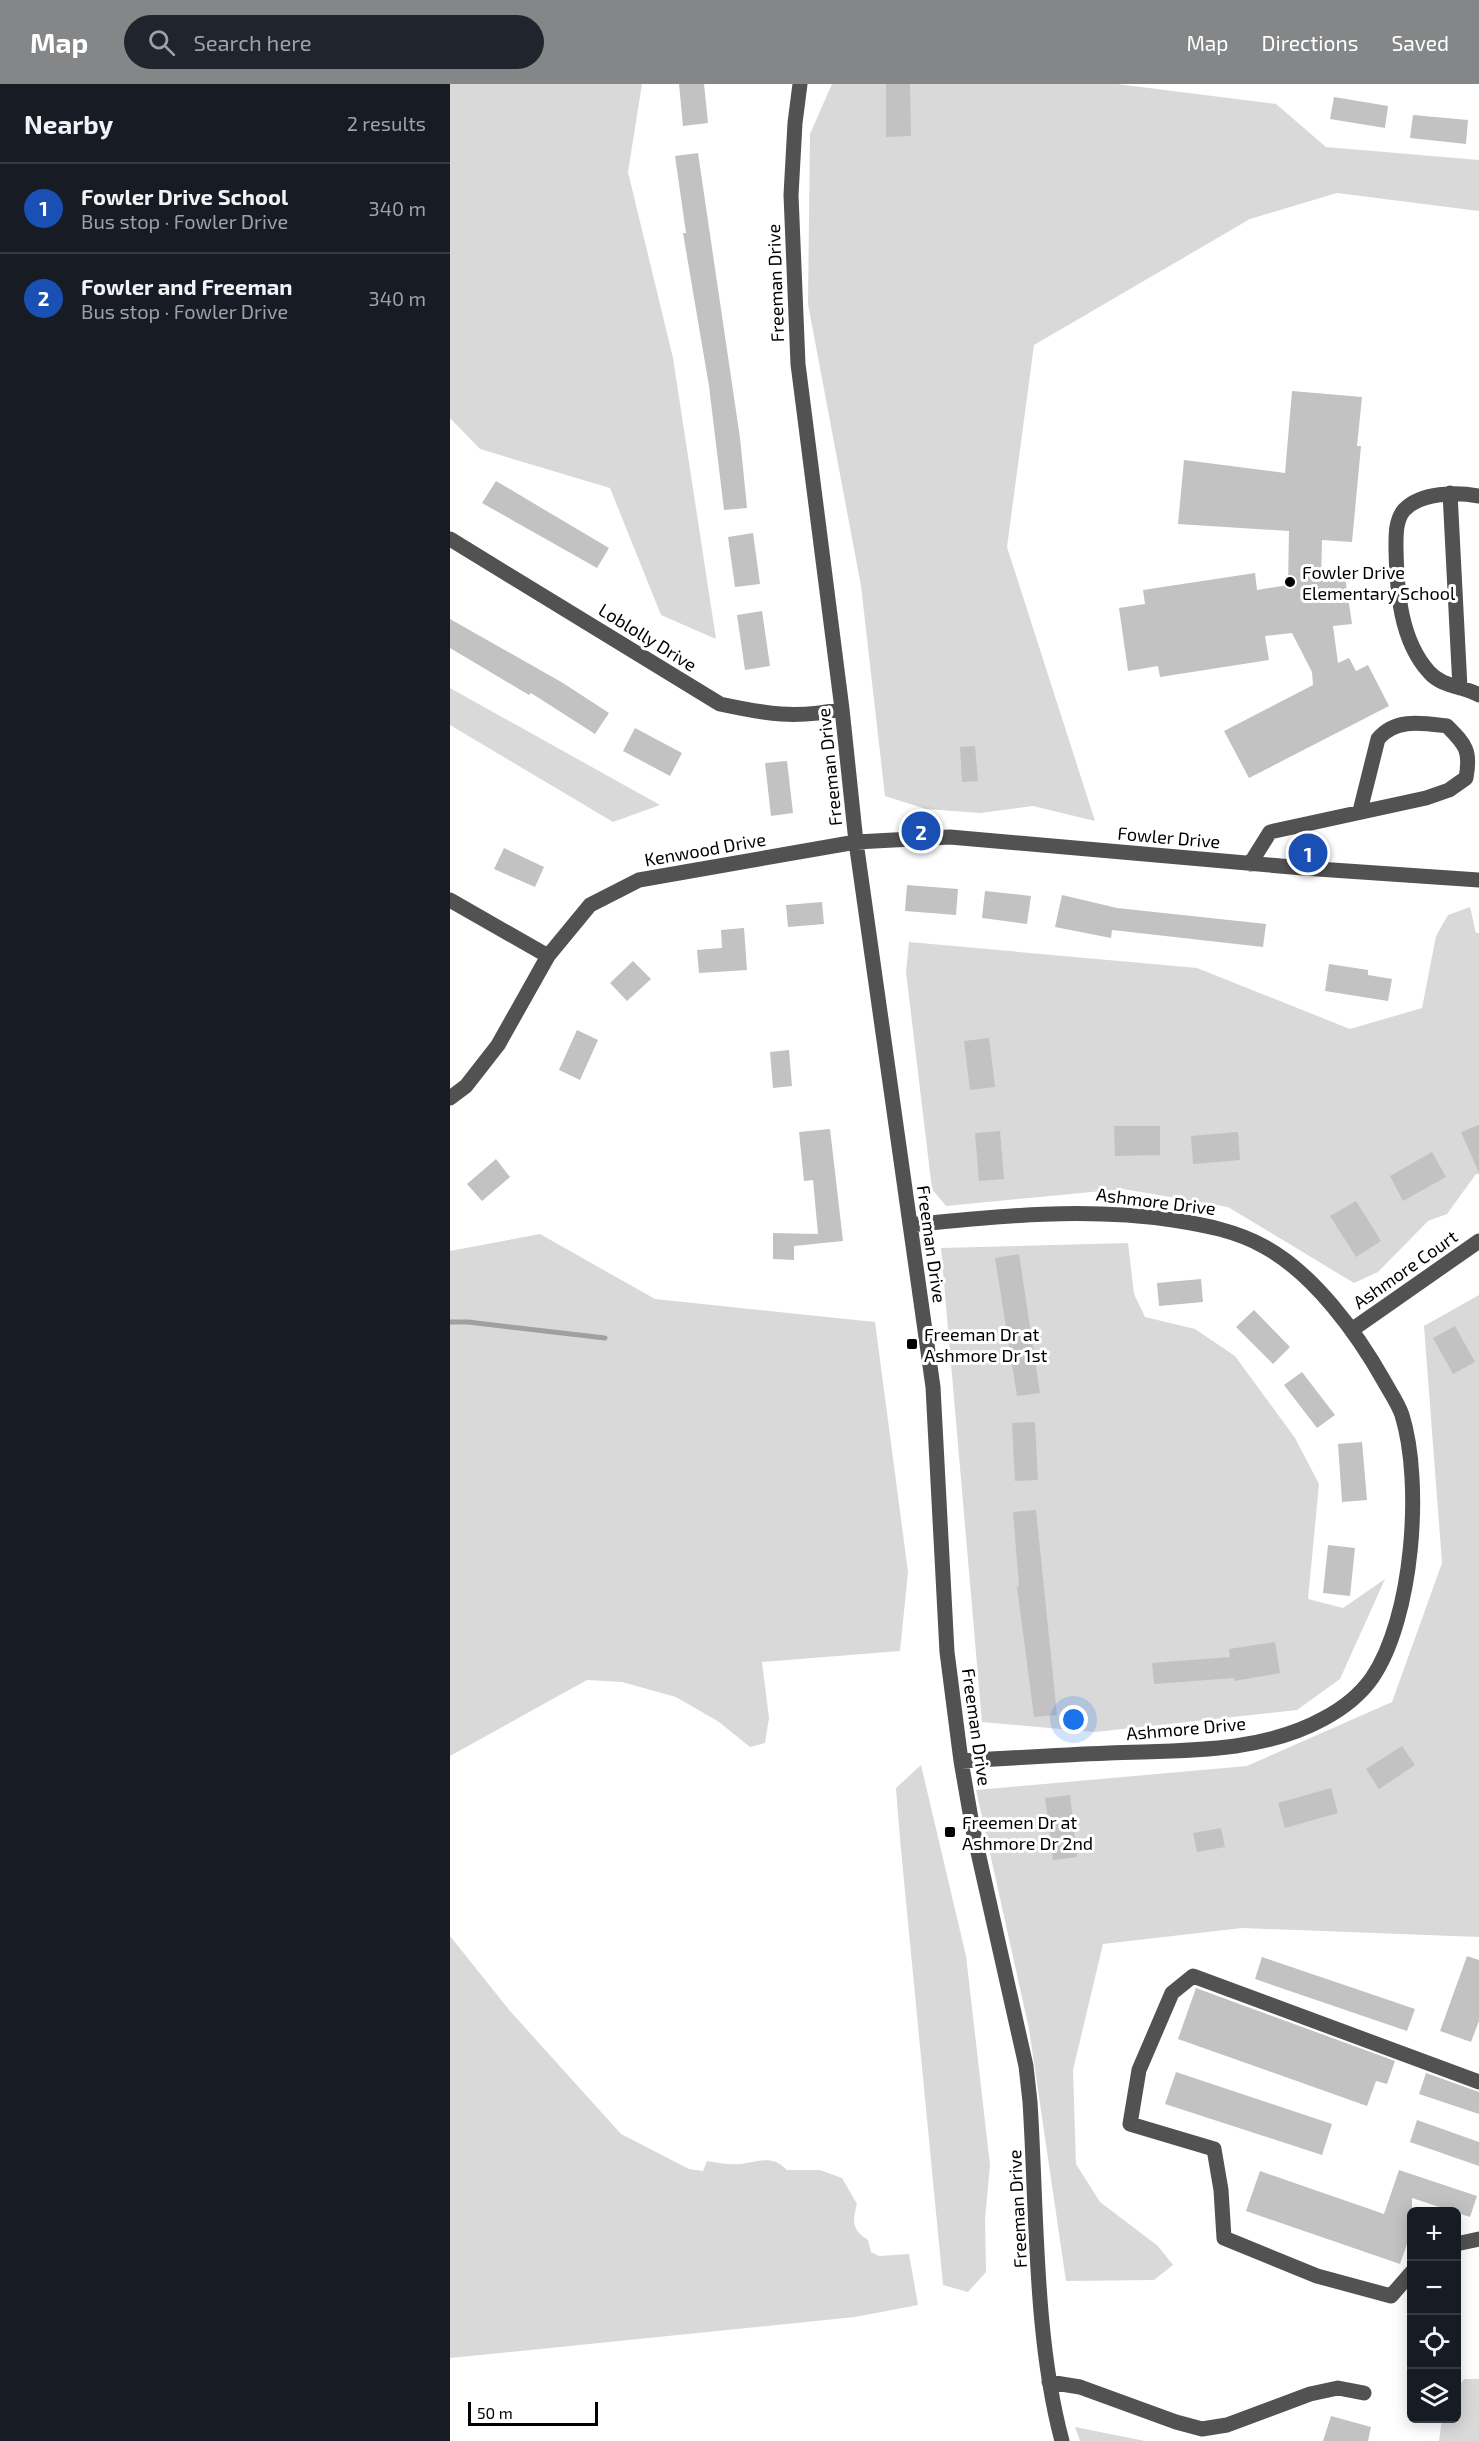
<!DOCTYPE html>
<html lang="en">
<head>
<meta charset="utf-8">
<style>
  body { margin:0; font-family:"Exo 2",sans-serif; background:#20242c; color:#f1f3f6 }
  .controls { position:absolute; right:18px; bottom:18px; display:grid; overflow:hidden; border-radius:9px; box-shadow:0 3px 15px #0003 }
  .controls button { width:54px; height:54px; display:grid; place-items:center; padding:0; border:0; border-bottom:2px solid #363941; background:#171b24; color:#f1f3f6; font:30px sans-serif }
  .scale { position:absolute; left:18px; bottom:15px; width:130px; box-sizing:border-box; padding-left:6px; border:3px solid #000; border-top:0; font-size:16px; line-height:21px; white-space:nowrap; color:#000; -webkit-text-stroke:4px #fff; paint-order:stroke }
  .you { position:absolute; left:624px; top:1636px; width:21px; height:21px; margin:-15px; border:4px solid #fff; border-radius:50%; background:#1a73e8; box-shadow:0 0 0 9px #1a73e833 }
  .badge { display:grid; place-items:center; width:39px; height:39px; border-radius:50%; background:#858687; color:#fff; font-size:20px; font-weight:700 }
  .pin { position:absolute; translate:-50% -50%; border:3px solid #fff; box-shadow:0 2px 6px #0006 }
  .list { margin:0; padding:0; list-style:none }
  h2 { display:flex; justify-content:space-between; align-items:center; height:78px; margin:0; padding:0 24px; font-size:26px }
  h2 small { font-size:20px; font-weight:400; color:#9ea1a6 }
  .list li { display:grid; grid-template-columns:39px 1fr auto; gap:18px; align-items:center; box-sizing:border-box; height:90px; padding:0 24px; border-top:2px solid #363941 }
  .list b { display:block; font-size:22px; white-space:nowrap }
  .list p { margin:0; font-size:20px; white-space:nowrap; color:#9ea1a6 }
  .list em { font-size:20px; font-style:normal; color:#9ea1a6 }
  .icon { flex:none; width:33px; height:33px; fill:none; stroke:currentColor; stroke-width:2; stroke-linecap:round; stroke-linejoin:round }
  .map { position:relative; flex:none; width:1029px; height:2357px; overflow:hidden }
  header { display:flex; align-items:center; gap:36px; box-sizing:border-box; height:84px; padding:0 30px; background:#858687; color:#fff }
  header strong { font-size:28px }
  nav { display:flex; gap:33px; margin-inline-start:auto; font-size:21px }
  .search { width:420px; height:54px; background:#20242c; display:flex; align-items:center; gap:15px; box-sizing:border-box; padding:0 21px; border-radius:33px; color:#9ea1a6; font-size:22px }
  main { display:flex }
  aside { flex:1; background:#171b24 }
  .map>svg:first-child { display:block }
</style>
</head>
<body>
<header>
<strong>Map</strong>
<div class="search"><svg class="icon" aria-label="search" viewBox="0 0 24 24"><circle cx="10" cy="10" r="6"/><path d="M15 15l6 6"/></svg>Search here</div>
<nav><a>Map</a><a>Directions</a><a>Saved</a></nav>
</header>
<main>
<aside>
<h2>Nearby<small>2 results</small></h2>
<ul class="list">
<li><span class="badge" style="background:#1a4fb4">1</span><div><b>Fowler Drive School</b><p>Bus stop · Fowler Drive</p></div><em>340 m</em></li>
<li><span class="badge" style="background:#1a4fb4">2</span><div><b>Fowler and Freeman</b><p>Bus stop · Fowler Drive</p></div><em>340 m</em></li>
</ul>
</aside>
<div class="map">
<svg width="1029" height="2357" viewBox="0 0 1029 2357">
  <rect width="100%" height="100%" fill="#fff"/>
  <path fill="#d9d9d9" d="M0,0H192L178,88L223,274L266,555L211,531L160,404L30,365L0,334Z
    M382,0H667L826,20L876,63L1029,76V127L887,109L800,135L584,261L557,463L645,737L583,722L530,729L476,725L435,712L411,502L358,220L360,50Z
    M0,604L210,721L163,738L0,641Z
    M1020,823L1026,849H1029V1090H1026L997,1130L978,1137L928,1188L904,1199L778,1123L673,1105L496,1122L482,1105L456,888L459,858L747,884L900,945L972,924L986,852L998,831Z
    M90,1150L205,1215L425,1238L458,1488L450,1567L312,1578L319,1634L315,1659L300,1663L269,1638L226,1613L172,1598L137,1596L0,1672V1167Z
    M678,1159L684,1210L695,1233L745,1245L785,1272L845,1354L869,1400L858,1515L893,1524L935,1495L890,1595L847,1626L645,1648L532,1638L491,1164Z
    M1029,1211V1853L792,1844L653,1860L623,1986L626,2080L650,2118L708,2162L723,2181L704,2196L616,2197L579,1945L526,1706L797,1682L942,1618L992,1479L974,1242Z
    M471,1681L516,1872L540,2081L535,2135L536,2188L518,2208L493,2201L450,1755L446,1704Z
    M0,1852L60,1927L171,2050L239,2085L253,2087L257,2077C268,2079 280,2081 292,2080C311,2077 322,2071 337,2086H370L392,2094L407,2120C402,2138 402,2146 418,2156L421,2168L429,2172L459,2170L468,2221L405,2233L0,2274Z
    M1014,2295H1029V2357H989L992,2335L1006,2334L1007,2305Z
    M625,2343L695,2357H630Z"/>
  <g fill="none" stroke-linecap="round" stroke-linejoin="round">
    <path stroke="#a0a0a0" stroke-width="5" d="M0,1238H18L155,1254"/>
  </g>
  <path fill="#c2c2c2" d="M229,0H254L258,39L233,42Z
    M436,0H460L461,52L436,53Z
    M884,13L938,22L935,44L880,35Z
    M963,31L1018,36L1016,60L960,54Z
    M248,69L290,354L297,424L274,426L259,302L233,149H236L225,72Z
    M842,307L912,313L907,362H911L902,458L872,456L871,496L895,493L902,540L883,542L888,579L899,574L906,587L918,581L939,622L799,694L774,647L863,601L862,588L842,549L815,552L819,576L710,593L708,582L678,587L669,524L695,520L693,506L805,489L807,506L838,501L839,447L728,440L734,376L835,389Z
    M46,397L159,464L147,484L32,419Z
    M303,449L310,500L285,503L278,453Z
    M312,527L320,582L295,586L287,531Z
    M0,535L113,599L159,629L145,650L81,609L79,611L0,564Z
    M185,644L232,669L220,692L173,667Z
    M525,662L528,697L512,698L510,663Z
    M337,677L343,729L321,732L315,679Z
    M54,764L94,783L85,803L44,785Z
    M457,801L508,805L506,831L455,827Z
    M535,807L581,812L577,840L532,834Z
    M612,811L667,824L816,840L813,863L662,846L661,854L605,843Z
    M372,818L374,840L338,843L336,821Z
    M294,844L297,886L249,889L247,866L272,864L271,846Z
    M183,877L201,895L177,917L160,899Z
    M879,880L918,886V891L942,895L938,917L875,907Z
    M127,946L148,956L130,996L109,986Z
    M539,954L545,1003L520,1006L514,957Z
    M339,966L342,1002L323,1004L320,968Z
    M1029,1041V1089L1011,1048Z
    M664,1042H710V1071L665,1072Z
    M380,1045L393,1157L344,1162V1176L323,1175V1149L368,1150L363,1096L354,1097L349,1048Z
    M550,1047L554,1095L529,1097L525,1049Z
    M788,1048L790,1076L743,1080L741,1052Z
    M982,1068L996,1093L953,1117L940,1092Z
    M46,1075L60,1093L32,1117L17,1100Z
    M906,1117L931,1157L906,1173L880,1132Z
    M569,1170L590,1309L567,1312L545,1174Z
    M751,1195L753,1218L709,1222L707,1199Z
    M804,1226L840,1263L823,1280L786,1243Z
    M1005,1242L1025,1278L1003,1290L983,1254Z
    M852,1288L885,1331L867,1344L834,1301Z
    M585,1338L588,1396L565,1397L562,1339Z
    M912,1358L917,1416L892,1418L888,1360Z
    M586,1426L607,1631L584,1633L567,1503L569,1502L563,1428Z
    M878,1461L905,1464L900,1512L873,1509Z
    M825,1558L830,1589L784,1597V1594L704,1600L702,1579L780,1573L779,1565Z
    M952,1662L965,1681L929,1705L916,1685Z
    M881,1704L888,1729L835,1744L828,1719Z
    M620,1711L627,1773L603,1776L595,1714Z
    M771,1744L775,1763L747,1768L743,1749Z
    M1017,1872L1029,1876V1937L1021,1958L990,1947Z
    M812,1873L965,1925L957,1947L805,1895Z
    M746,1904L945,1977L937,2000L926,1997L917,2022L728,1955Z
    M726,1988L882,2040L872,2071L715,2020Z
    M976,1989L1029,2008V2030L969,2010Z
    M967,2036L1029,2058V2082L960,2058Z
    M949,2086L1027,2112L1020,2133L962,2114V2146L950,2180L796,2127L810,2087L934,2130Z
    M881,2332L921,2343L918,2357H873Z"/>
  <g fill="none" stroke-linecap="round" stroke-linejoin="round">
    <path stroke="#525252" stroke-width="15" d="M350,0L345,39L341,111L348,280L392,625L406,758L483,1303L497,1568L511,1677L523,1746L576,1982L580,2018C587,2126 584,2253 612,2357
      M1000,409L1010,604
      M1029,412C1007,408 971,408 954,426C945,437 946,453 946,466C947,507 950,556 979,588C992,603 1013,602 1029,611
      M0,455L270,620C316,630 346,635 392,625
      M800,780L820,748L976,714L999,706L1016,694C1021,667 1016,661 997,642C972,639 945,634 928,655L910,727
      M0,816L98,872
      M0,1014L16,1002L48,961L98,872L140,821L189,796L406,758L500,753L853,784L1029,796
      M460,1141C549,1132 634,1123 723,1136C755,1141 787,1147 815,1163C864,1190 907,1249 934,1297C940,1308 948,1319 952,1331C973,1399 963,1534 922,1594C910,1611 892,1625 873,1635C809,1670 730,1666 659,1669C610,1671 560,1674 511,1677
      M903,1245L1029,1157
      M1006,2160L1029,2155
      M962,2188L941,2212L867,2192L774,2154L771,2106L764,2065L680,2040L689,1986L722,1909L743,1892L1029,1998
      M599,2298L630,2303L726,2338L752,2345L777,2341L860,2310L888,2304L914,2309"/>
  </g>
  <g fill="#000" stroke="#fff" stroke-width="2">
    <circle cx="840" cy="498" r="6"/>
    <rect x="456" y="1254" width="12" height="12" rx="3"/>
    <rect x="494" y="1742" width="12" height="12" rx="3"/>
  </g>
  <g text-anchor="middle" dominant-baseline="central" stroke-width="6" stroke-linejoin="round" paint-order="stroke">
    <g font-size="18" fill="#000" stroke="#fff">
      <text transform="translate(325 199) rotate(-92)">Freeman Drive</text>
      <text transform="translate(198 553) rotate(32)">Loblolly Drive</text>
      <text transform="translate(379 683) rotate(-96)">Freeman Drive</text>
      <text transform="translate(719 753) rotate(5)">Fowler Drive</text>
      <text transform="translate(255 765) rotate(-10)">Kenwood Drive</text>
      <text transform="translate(706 1117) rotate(7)">Ashmore Drive</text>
      <text transform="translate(482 1160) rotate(82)">Freeman Drive</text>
      <text transform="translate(955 1185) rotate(-35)">Ashmore Court</text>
      <text transform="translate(527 1643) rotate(82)">Freeman Drive</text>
      <text transform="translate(736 1644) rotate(-5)">Ashmore Drive</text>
      <text transform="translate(567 2125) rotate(-93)">Freeman Drive</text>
    </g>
    <g font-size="18" fill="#000" stroke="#fff" text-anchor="start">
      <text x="852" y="488">Fowler Drive<tspan x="852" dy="21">Elementary School</tspan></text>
      <text x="474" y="1250">Freeman Dr at<tspan x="474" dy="21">Ashmore Dr 1st</tspan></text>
      <text x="512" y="1738">Freemen Dr at<tspan x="512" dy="21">Ashmore Dr 2nd</tspan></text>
    </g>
  </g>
</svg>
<div class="controls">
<button>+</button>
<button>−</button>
<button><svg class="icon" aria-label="locate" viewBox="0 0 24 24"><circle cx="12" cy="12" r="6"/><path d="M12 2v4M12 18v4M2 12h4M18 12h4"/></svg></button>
<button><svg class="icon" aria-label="layers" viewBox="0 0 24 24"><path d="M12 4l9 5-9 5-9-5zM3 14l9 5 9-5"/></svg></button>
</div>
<div class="scale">50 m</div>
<div class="you"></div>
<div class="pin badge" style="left:858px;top:769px;background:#1a4fb4">1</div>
<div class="pin badge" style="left:471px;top:747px;background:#1a4fb4">2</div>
</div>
</main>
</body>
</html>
